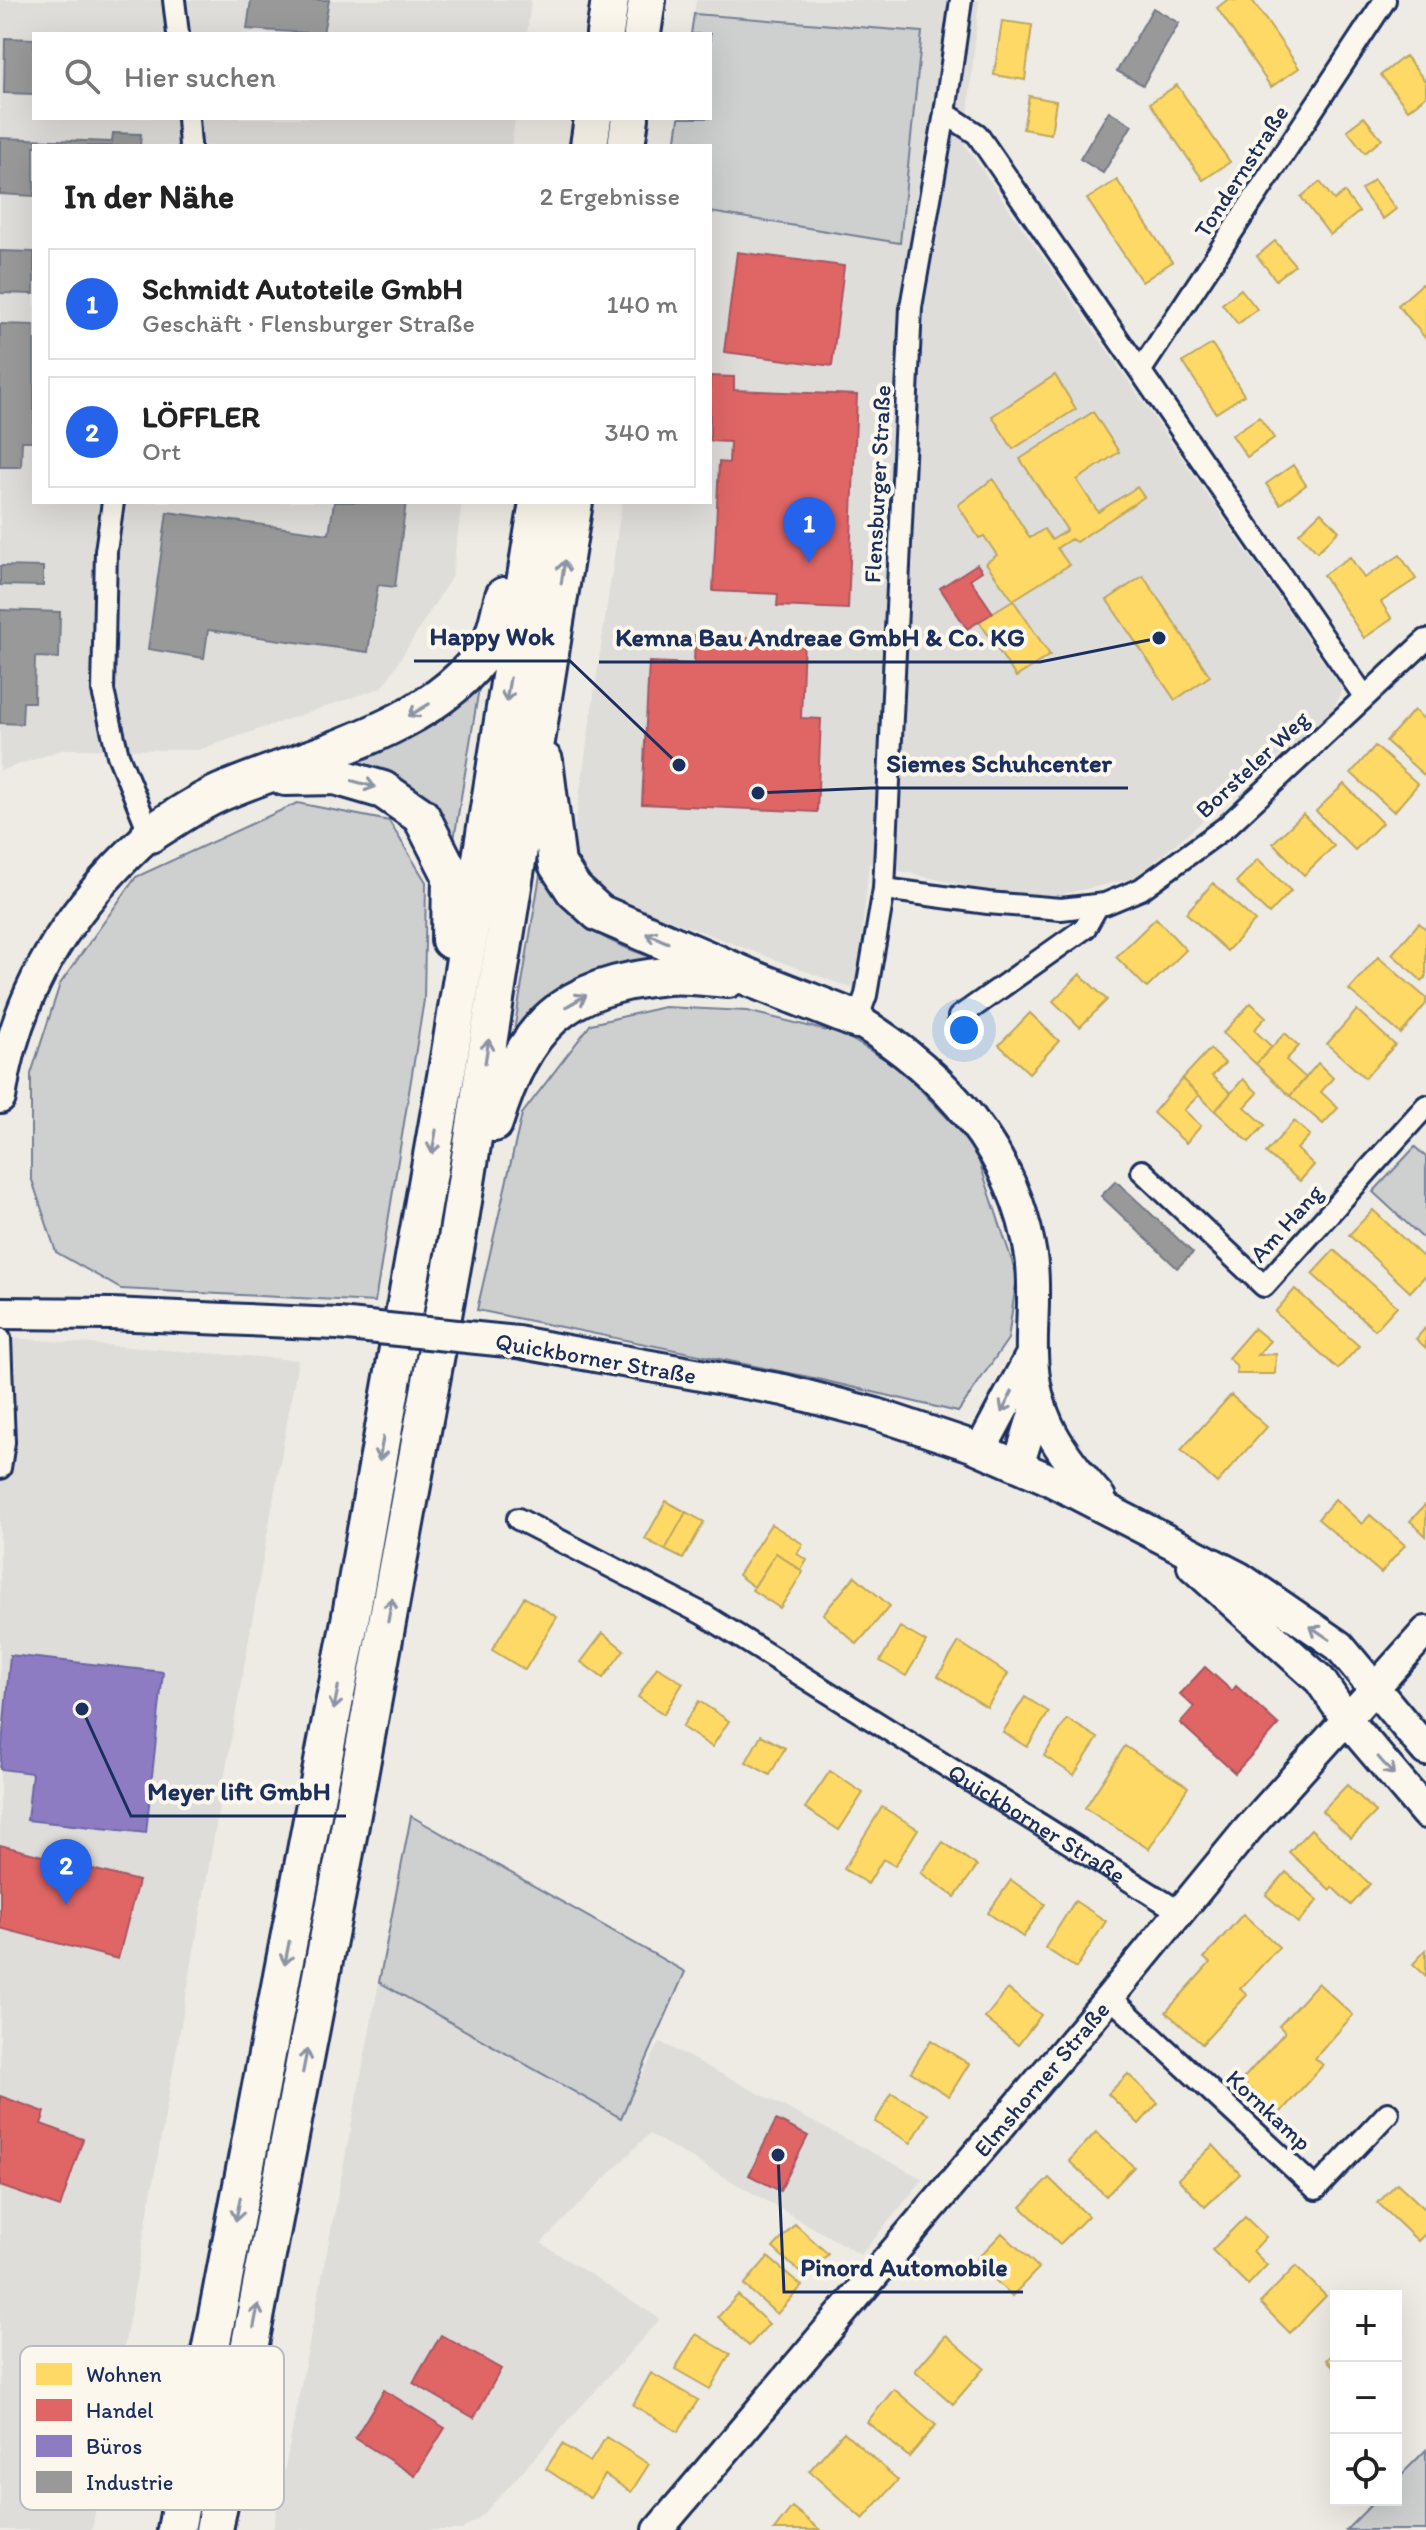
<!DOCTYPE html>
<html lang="de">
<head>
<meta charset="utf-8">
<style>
  body { margin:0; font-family:Itim,sans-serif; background:#f2f2f2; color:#222 }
  .controls { position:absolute; right:24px; bottom:24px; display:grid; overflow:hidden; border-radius:0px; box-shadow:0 8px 32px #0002 }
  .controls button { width:72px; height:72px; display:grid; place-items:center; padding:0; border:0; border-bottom:2px solid #e0e0e0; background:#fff; color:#222; font:40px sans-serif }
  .you { position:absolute; left:964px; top:1030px; width:28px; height:28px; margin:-20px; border:6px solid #fff; border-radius:50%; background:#1a73e8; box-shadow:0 0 0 12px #1a73e833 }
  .badge { display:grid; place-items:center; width:52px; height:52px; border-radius:50%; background:#2563eb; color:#fff; font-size:26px; font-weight:700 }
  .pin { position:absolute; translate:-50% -66px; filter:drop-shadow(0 2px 4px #0008) }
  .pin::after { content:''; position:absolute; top:42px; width:28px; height:24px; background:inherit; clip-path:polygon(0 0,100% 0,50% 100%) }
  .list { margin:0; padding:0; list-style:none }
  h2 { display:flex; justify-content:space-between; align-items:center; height:104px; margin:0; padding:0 32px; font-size:34px }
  h2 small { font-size:26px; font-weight:400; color:#767676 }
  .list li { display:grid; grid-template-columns:52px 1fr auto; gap:24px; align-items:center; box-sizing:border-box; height:112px; margin:0 16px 16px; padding:0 16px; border:2px solid #e0e0e0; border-radius:0px }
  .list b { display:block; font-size:30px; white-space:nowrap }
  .list p { margin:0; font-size:26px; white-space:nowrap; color:#767676 }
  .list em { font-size:26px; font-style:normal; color:#767676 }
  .icon { flex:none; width:44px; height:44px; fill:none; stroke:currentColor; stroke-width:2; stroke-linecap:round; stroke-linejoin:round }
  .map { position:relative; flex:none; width:1426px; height:2530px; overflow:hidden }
  .search { position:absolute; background:#fff; box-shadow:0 8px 32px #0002; left:32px; top:32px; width:680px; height:88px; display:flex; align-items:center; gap:20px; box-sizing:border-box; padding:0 28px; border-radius:0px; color:#767676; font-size:30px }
  .panel { position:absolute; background:#fff; box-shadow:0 8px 32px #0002; left:32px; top:144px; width:680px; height:360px; border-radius:0px }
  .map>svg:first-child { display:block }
</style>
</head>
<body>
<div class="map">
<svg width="1426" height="2530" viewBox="0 0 1426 2530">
  <rect width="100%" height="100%" fill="#eeebe4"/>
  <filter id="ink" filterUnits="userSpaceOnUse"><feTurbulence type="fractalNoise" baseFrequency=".0125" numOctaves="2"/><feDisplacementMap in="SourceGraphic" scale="16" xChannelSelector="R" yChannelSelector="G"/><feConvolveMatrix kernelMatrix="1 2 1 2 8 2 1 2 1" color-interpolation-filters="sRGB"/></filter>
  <g filter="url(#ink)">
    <path fill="#deddda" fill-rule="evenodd" d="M0,0H531L527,34H34V118H515L511,146H34V502H462L452,576L383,687L198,750L65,749L0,771Z
      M696,0H979L965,145L1342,689L1332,712L1135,878L1033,901L869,864L856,990L604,895L570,860L622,502H710V146H675L679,118H710V34H691Z
      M0,1337L298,1360L92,2530H0Z
      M379,1982L620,2117L660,2042L923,2179L861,2255L649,2134L541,2243L660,2319L484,2514L462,2530H273ZM776,2121L780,2190L749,2175Z"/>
    <path fill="#cecfcf" stroke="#747f96" stroke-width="2" d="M694,14L922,32L900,243L710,212V146H675L679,118H710V34H691Z
      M481,676L452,852L336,758Z
      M297,803L389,821L426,882L424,1000L375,1302L121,1289L56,1252L31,1177V1074L60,984L136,877Z
      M540,875C553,886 560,903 572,915C596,938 633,952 664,961L513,1037Z
      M664,1007L747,1011L844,1035L901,1069L974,1146L1017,1276L1008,1339L958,1412L809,1377L477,1310L522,1114L591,1024Z
      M1415,1147L1426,1157V1241L1373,1192Z
      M411,1816L685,1972L621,2118L379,1982Z
      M1426,2450V2530H1346L1376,2500H1396V2480Z"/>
    <path fill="#ffd966" stroke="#bba664" stroke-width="2" d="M1227,0H1252L1299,68L1271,87L1217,8Z
      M1002,21L1032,25L1025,80L994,75Z
      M1405,56L1426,82V96L1408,110L1381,75Z
      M1177,85L1230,162L1203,180L1150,103Z
      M1029,96L1056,101L1051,134L1023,129Z
      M1364,117L1382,139L1365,153L1347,130Z
      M1117,180L1172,262L1142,282L1087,199Z
      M1374,180L1396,209L1383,219L1361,190Z
      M1320,182L1334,200L1344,192L1359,212L1330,235L1301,197Z
      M1275,241L1295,265L1276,280L1257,256Z
      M1422,284L1426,288V339L1398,305Z
      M1241,289L1257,309L1238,324L1222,304Z
      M1212,344L1244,395L1216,413L1183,362Z
      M1055,375L1076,409L1013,449L992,416Z
      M1093,412L1119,452L1077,480L1098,512L1137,487L1144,497L1076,542L1071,539L1057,548L1069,565L1013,600L986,563L997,555L984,536L979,538L958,505L993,479L1030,538L1044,529L1052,540L1067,530L1020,459Z
      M1259,417L1274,438L1247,457L1232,435Z
      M1293,465L1306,485L1280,504L1266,484Z
      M1321,512L1339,531L1317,552L1299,533Z
      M1400,555L1416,579L1381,602L1392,619L1364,638L1323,575L1350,557L1364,578Z
      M1143,576L1210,676L1175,700L1107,600Z
      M1013,600L1050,655L1016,677L979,621Z
      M1414,710L1426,721V777L1386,741Z
      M1375,746L1418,784L1394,812L1351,773Z
      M1344,784L1382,823L1355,850L1316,811Z
      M1303,814L1334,846L1304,875L1273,843Z
      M1258,859L1291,891L1269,914L1236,882Z
      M1213,883L1255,921L1227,951L1186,913Z
      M1156,918L1186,950L1147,988L1116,957Z
      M1419,923L1426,929V977L1422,981L1392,954Z
      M1378,957L1426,998V1004L1401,1034L1349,990Z
      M1080,974L1107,1000L1080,1027L1053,1001Z
      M1251,1003L1266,1017L1254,1030L1272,1047L1256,1064L1223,1033Z
      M1357,1010L1395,1045L1365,1078L1327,1044Z
      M1030,1013L1059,1041L1029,1073L999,1045Z
      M1285,1033L1299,1046L1286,1060L1306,1078L1290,1096L1256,1064Z
      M1210,1049L1225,1063L1212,1076L1231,1093L1215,1111L1182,1079Z
      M1318,1063L1333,1078L1321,1092L1338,1108L1323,1124L1290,1096Z
      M1182,1079L1199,1095L1184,1110L1201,1126L1186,1143L1153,1113Z
      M1243,1079L1258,1093L1245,1107L1265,1125L1249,1142L1215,1111Z
      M1294,1121L1310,1135L1297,1149L1314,1165L1300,1181L1266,1153Z
      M1373,1210L1426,1260V1275L1410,1292L1349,1235Z
      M1334,1250L1397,1306L1375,1330L1312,1274Z
      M1295,1289L1359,1346L1338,1369L1275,1312Z
      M1426,1327V1348L1416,1339Z
      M1254,1328L1270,1341L1257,1355L1276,1354L1275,1374H1237L1236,1365L1228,1358Z
      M1231,1395L1267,1427L1217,1483L1181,1450Z
      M1335,1499L1362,1524L1370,1515L1405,1545L1381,1573L1318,1519Z
      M666,1501L686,1512L665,1550L645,1539Z
      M1426,1504V1536L1410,1521Z
      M686,1512L704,1522L683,1559L665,1550Z
      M771,1524L803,1544L797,1554L807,1560L801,1570L776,1553L754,1587L738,1575Z
      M776,1553L803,1572L780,1608L752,1590Z
      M855,1576L890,1606L857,1644L823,1614Z
      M524,1597L557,1617L525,1670L492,1650Z
      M900,1627L926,1642L906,1676L880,1661Z
      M603,1633L624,1650L603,1678L581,1662Z
      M959,1642L1008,1674L987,1707L938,1676Z
      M657,1667L683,1683L664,1714L638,1697Z
      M1025,1697L1049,1712L1027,1747L1003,1732Z
      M699,1701L729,1721L712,1747L682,1727Z
      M1067,1719L1098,1738L1074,1775L1044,1756Z
      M761,1735L785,1748L770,1775L746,1762Z
      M1125,1746L1188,1787L1149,1849L1085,1808Z
      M830,1771L863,1793L839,1830L805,1808Z
      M1347,1785L1376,1812L1351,1838L1322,1811Z
      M882,1807L918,1829L895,1866L883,1859L868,1884L844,1869Z
      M1311,1829L1370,1884L1351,1905L1332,1887L1330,1890L1289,1852Z
      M943,1842L977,1866L955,1897L921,1873Z
      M1286,1872L1318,1900L1298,1923L1266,1895Z
      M1011,1880L1045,1904L1023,1937L988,1913Z
      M1075,1901L1106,1921L1076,1968L1045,1948Z
      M1243,1914L1279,1947L1240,1989L1247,1995L1202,2044L1166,2012L1210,1963L1204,1958Z
      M1426,1950V1976L1413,1964Z
      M1318,1983L1353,2015L1315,2058L1323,2065L1279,2114L1241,2081L1285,2032L1279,2026Z
      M1008,1989L1041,2015L1018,2045L985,2018Z
      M931,2040L969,2064L949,2096L911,2072Z
      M1128,2074L1158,2103L1139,2124L1108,2094Z
      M892,2093L928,2114L911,2143L875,2122Z
      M1096,2132L1134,2167L1106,2196L1069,2161Z
      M1213,2145L1240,2174L1205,2207L1178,2179Z
      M1049,2178L1088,2216L1060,2244L1021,2207Z
      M1397,2183L1426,2210V2233L1418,2241L1378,2203Z
      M1245,2217L1266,2237L1253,2251L1267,2265L1248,2285L1212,2250Z
      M795,2224L828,2254L806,2278L773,2248Z
      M1002,2233L1039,2268L1012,2296L975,2261Z
      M768,2257L802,2286L777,2314L744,2285Z
      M1296,2266L1326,2296L1290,2333L1260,2303Z
      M738,2295L769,2324L749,2346L718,2317Z
      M696,2334L730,2354L710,2389L675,2369Z
      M946,2335L984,2368L953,2404L915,2371Z
      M1336,2351V2369L1327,2360Z
      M651,2373L698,2400L678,2432L633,2405Z
      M894,2389L936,2425L909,2457L867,2422Z
      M844,2432L898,2480L863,2519L809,2471Z
      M606,2437L649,2464L631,2492L605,2475L590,2498L546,2469L562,2444L590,2462Z
      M792,2507L820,2530H774Z"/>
    <path fill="#e06666" stroke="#a55664" stroke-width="2" d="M737,252L844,266L832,366L724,352Z
      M710,376L734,377V390L857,395L848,609L777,606L778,594L713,591L719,462L729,463L730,442L710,441Z
      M977,564L982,571L970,579L993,613L967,629L940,588Z
      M695,635L804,640L801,718L821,719L817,812L642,804L649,662L694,664Z
      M1205,1667L1232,1691L1236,1686L1279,1725L1235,1773L1180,1723L1194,1707L1180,1694Z
      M0,1845L138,1881L118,1959L0,1928Z
      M0,2096L45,2112L41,2124L83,2139L60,2207L0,2186Z
      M776,2120L808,2136L780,2191L749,2175Z
      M441,2335L501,2369L474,2418L413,2383Z
      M384,2390L445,2428L415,2476L355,2438Z"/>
    <path fill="#8e7cc3" stroke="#6c65a5" stroke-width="2" d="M10,1655L163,1672L146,1833L27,1820L32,1773L0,1769Z"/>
    <path fill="#999" stroke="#737987" stroke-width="2" d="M251,0H329L323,34L247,29Z
      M1153,8L1179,23L1143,85L1117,71Z
      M5,38L34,39V94L4,93Z
      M1109,111L1132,125L1103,173L1080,159Z
      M113,133L141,134L140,146H34V196L0,194V138L112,142Z
      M0,251L34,252V294L0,293Z
      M0,324L34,325V441H22L21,467H0Z
      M334,502H406L395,587L378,585L368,652L208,630L204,658L148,649L167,512L329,534Z
      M0,566L43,567V586L0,585Z
      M0,610L60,612L59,658L35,657L34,702H23L22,724L0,723Z
      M1116,1181L1193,1253L1177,1268L1101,1196Z"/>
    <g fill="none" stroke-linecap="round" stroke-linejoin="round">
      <defs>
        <g id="street">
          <path d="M174,0L178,34"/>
          <path d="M945,113L977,134L1364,696"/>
          <path d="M188,118L190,146"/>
          <path d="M1141,370L1385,0"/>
          <path d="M113,502L106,551L103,691L118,755L150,834"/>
          <path d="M884,889L988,903L1061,909L1105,904L1141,889L1226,827L1426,640"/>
          <path d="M959,1017L1085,928L1098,905"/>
          <path d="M857,1020L866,995L884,889L911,307L945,113L961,0"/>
          <path d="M1142,1171L1264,1286L1426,1106"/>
          <path d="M0,1339L4,1442L0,1468"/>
          <path id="s1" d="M518,1519L703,1614L1180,1912"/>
          <path d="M1110,1997L1316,2189L1388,2113"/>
        </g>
        <g id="secondary">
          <path id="s2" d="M658,2530L1110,1997L1247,1830L1426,1631"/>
        </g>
        <path id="primary" d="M857,1020C945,1073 1015,1152 1031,1256C1036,1289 1031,1321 1032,1353C1033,1416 1060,1453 1100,1498
          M0,1098C15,992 71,905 150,834
          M0,1313L111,1314L338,1324
          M517,1342L784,1390L876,1414L972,1446L1044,1477L1240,1578L1339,1646L1426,1750
          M983,1450L988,1436L1032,1354
          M1018,1466L1038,1401
          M1193,1566L1320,1680L1347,1720L1426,1813"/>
        <path id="highway" d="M605,34L610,0
          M642,34L647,0
          M589,146L593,118
          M626,146L630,118
          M544,761L557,864L574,890L599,913L755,980L857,1020
          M285,777L335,776L383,790L421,816L451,875L450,940
          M150,834C175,818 201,800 229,789C313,754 435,728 487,648C497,634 499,612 504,596
          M494,1123C524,1027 562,985 667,976C687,974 708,978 728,979
          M176,2530L350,1621L448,1065L538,502
          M214,2530L345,1852L457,1239L574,502"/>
      </defs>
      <use href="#street" stroke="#1b2f5e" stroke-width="26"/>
      <use href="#secondary" stroke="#1b2f5e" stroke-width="34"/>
      <use href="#primary" stroke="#1b2f5e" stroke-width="36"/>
      <use href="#highway" stroke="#1b2f5e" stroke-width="42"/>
      <use href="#street" stroke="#fbf7ec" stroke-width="20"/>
      <use href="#secondary" stroke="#fbf7ec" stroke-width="28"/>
      <use href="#primary" stroke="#fbf7ec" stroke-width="30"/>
      <use href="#highway" stroke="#fbf7ec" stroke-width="36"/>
      <defs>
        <path id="primary-bridge" d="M338,1324L517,1342"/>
      </defs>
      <use href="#primary-bridge" stroke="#1b2f5e" stroke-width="36" stroke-linecap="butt"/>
      <use href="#primary-bridge" stroke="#fbf7ec" stroke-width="30"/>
    </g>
    <defs><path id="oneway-shaft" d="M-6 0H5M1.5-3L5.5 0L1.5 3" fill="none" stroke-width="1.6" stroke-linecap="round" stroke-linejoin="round" transform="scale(2)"/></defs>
    <g stroke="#8b93a5">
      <use href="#oneway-shaft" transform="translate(563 572) rotate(-81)"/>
      <use href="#oneway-shaft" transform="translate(508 690) rotate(99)"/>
      <use href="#oneway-shaft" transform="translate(419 710) rotate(149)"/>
      <use href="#oneway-shaft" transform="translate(364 784) rotate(16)"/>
      <use href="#oneway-shaft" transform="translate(657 938) rotate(-157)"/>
      <use href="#oneway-shaft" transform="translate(576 1001) rotate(-30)"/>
      <use href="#oneway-shaft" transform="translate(487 1051) rotate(-81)"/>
      <use href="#oneway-shaft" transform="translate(434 1142) rotate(100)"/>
      <use href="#oneway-shaft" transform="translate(1007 1402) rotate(117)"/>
      <use href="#oneway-shaft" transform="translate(381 1449) rotate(100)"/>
      <use href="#oneway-shaft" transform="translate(390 1610) rotate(-80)"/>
      <use href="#oneway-shaft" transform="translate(1320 1633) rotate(-146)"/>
      <use href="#oneway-shaft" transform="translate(336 1698) rotate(101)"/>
      <use href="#oneway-shaft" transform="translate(1386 1766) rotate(49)"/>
      <use href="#oneway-shaft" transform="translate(287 1953) rotate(101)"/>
      <use href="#oneway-shaft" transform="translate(305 2061) rotate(-79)"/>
      <use href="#oneway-shaft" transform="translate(238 2209) rotate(101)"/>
      <use href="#oneway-shaft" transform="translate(256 2316) rotate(-79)"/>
    </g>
  </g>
  <g text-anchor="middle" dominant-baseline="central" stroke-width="8" stroke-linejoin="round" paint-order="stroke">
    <g font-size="24" fill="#1b2f5e" stroke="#fbf7ec">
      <text transform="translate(1241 171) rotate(-57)">Tondernstraße</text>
      <text transform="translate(877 484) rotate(-87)">Flensburger Straße</text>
      <text transform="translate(1252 764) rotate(-43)">Borsteler Weg</text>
      <text transform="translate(1286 1223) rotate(-48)">Am Hang</text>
      <text transform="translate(596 1358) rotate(10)">Quickborner Straße</text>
      <text stroke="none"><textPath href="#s1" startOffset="602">Quickborner Straße</textPath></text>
      <text stroke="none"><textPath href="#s2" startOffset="592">Elmshorner Straße</textPath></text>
      <text transform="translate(1269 2110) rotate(43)">Kornkamp</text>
    </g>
  </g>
  <rect x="20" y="2346" width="264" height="164" rx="12" fill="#fbf7ec" stroke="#b8bbc1" stroke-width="2"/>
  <rect x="36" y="2363" width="36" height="22" fill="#ffd966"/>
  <rect x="36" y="2399" width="36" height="22" fill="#e06666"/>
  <rect x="36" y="2435" width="36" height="22" fill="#8e7cc3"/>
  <rect x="36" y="2471" width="36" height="22" fill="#999"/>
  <g font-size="22" fill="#1b2f5e">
    <text x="86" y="2382">Wohnen</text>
    <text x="86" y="2418">Handel</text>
    <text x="86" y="2454">Büros</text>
    <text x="86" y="2490">Industrie</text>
  </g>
  <path fill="none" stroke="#1b2f5e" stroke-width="3" d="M679 765L570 661H414M1159 638L1040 662H599M758 793L871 788H1128M82 1709L131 1816H346M778 2155L784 2292H1023"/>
  <g fill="#1b2f5e" stroke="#fbf7ec" stroke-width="3">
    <circle cx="679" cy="765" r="8"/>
    <circle cx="1159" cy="638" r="8"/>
    <circle cx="758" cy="793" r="8"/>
    <circle cx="82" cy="1709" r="8"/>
    <circle cx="778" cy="2155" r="8"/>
  </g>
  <g font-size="26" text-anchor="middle" font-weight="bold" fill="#1b2f5e" stroke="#fbf7ec" stroke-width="8" stroke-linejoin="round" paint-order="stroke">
    <text x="492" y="645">Happy Wok</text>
    <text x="820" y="646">Kemna Bau Andreae GmbH &amp; Co. KG</text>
    <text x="999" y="772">Siemes Schuhcenter</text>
    <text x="239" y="1800">Meyer lift GmbH</text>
    <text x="904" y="2276">Pinord Automobile</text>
  </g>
</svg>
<div class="controls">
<button>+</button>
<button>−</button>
<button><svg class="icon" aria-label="locate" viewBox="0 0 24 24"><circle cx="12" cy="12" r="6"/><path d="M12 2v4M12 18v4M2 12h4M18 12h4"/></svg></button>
</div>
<div class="you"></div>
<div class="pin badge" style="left:809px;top:563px">1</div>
<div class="pin badge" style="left:66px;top:1905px">2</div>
<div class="search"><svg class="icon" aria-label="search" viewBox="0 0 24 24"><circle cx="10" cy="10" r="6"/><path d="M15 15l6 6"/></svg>Hier suchen</div>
<section class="panel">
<h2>In der Nähe<small>2 Ergebnisse</small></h2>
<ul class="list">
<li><span class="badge">1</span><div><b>Schmidt Autoteile GmbH</b><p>Geschäft · Flensburger Straße</p></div><em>140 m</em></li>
<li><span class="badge">2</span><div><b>LÖFFLER</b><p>Ort</p></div><em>340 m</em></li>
</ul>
</section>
</div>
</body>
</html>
